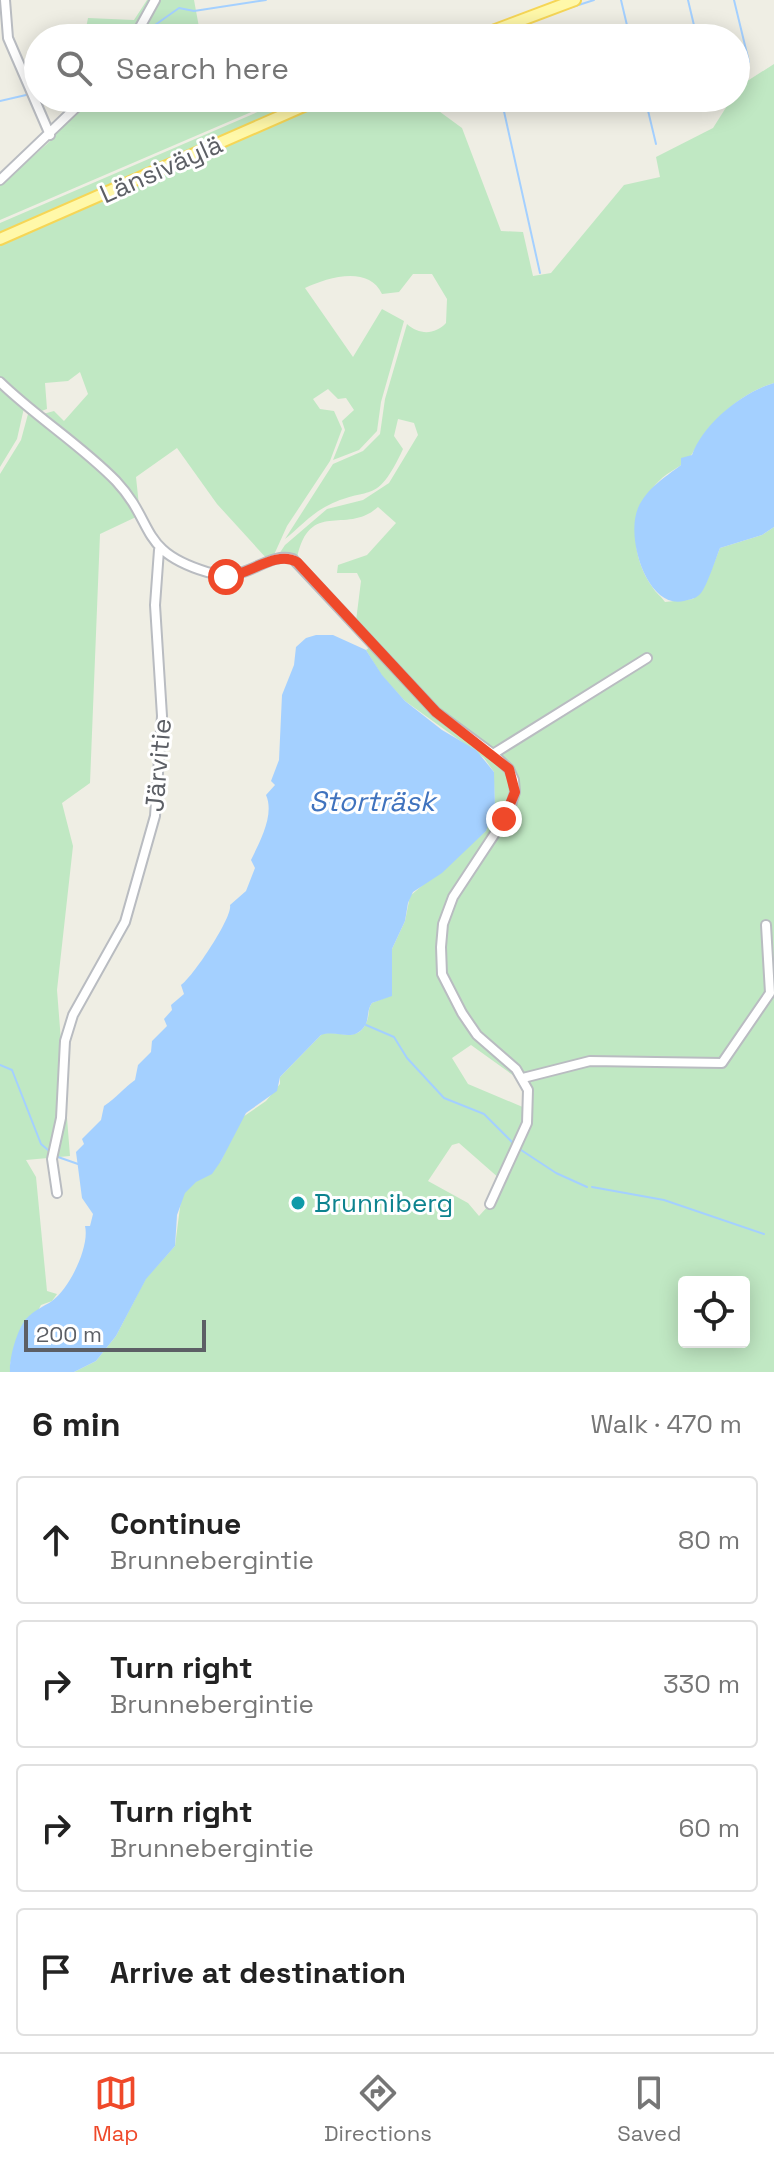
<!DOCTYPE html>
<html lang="en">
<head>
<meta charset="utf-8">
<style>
  body { margin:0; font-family:"Space Grotesk",sans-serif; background:#f2f2f2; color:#222 }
  .controls { position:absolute; right:24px; bottom:24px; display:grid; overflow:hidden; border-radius:8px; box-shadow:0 4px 20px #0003 }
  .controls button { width:72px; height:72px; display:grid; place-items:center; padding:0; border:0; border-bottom:2px solid #e0e0e0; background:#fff; color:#222; font:40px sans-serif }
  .scale { position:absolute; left:24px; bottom:20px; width:182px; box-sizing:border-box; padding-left:8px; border:4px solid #5c5f65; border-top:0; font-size:22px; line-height:28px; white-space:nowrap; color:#5c5f65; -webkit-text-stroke:6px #fff; paint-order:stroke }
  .stop { position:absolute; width:24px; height:24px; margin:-18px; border:6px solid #ef492a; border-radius:50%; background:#fff }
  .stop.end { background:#ef492a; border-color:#fff; box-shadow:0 2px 8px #0008 }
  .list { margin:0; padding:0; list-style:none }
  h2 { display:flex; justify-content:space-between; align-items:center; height:104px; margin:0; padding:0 32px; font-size:34px }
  h2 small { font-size:26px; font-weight:400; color:#767676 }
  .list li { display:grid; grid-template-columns:52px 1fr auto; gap:24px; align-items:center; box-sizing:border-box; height:128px; margin:0 16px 16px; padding:0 16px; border:2px solid #e0e0e0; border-radius:8px }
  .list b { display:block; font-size:30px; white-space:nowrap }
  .list p { margin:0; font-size:26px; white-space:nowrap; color:#767676 }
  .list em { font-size:26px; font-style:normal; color:#767676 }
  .icon { flex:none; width:44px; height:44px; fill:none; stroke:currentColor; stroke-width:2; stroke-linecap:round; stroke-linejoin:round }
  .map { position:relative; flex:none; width:774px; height:1372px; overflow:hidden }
  .search { position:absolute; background:#fff; box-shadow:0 4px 20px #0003; left:24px; right:24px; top:24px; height:88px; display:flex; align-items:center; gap:20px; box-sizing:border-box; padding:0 28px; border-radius:44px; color:#767676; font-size:30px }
  .sheet { height:680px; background:#fff }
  nav { display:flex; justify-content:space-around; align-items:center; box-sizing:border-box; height:112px; border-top:2px solid #e0e0e0; background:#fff; font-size:22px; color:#767676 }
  nav a { display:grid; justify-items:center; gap:4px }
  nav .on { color:#ef492a }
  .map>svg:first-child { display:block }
</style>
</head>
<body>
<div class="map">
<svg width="774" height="1372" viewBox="0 0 774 1372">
  <rect width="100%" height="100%" fill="#efeee4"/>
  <path fill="#c0e8c3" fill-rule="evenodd" d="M147,0H150L128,38H84L88,18L134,20Z
    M159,0H194L201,38H138Z
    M774,64V383C739,393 709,423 692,454C685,466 668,471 659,481C629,510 629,555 653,588C656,593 661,596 665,602L693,599L706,583L720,548L762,535L774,527V1372H74L96,1361L116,1336L146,1278L175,1246L182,1192L221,1161L240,1119L266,1101L280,1084V1077L322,1034C338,1029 358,1045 367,1021C370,1014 367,1010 372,1003L392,995V949L405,921L410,896L486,831L495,807L494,782V772L484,758L405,701L382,676L366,650L370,647L355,629L361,581L357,573H337L338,565L367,555L396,523L378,507C346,536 310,498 297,558L277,557L285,545L327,509L363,500L389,483L418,435L414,423L398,419L394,436L403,449C375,509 370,483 325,507C310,515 298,529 285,539L333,464L363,451L380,434L385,399L407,324C419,335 435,335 446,323L447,299L432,274H413L399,292L382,294C369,265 328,277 305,288L353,357L382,309L404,321L381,402L377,431L359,450L333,460L345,430L342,421L354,410L346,398L338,399L328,389L313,399L320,409L334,411L342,429L330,461L287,526L273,557L268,560L217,504L177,448L136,477L140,515L123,486L43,414L54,411L64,421L88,394L80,372L68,381L45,383L47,409L36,413L0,380V244L332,98H421L462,128L501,231L523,232L533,276L551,273L624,185L660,177L656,157L713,128L732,98H736L741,85ZM471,1045L521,1081L529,1097L525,1108L468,1084L452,1058ZM459,1143L500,1179L490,1204L479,1216L468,1203L428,1181L452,1145ZM684,1282H744V1342H684Z
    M89,98H213L216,111L236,98H284L0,220V185L47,144Z
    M290,98H307L0,233V223Z
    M0,385L24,408L17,439L0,467Z
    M28,414L110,478L136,517L100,534L90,783L62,803L73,846L57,990L70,1156L26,1160L36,1177L47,1291L57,1294L52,1301L41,1305L10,1363V1372H0V474L21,440Z"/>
  <path fill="#a4d0ff" d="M774,383V527L762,535L720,548C716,558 707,586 701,593C696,599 691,599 684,601C648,610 625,539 638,508C647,488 664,478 681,465V458L692,455C703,424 742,392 774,383Z
    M316,635H333L366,650L382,675L405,701L442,730L476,750L494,772L495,807L486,831L442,873L413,892L408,903L405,921L392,949V996L372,1003C366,1011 370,1019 364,1027C352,1043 337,1029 321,1035L280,1077L277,1091L246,1113L221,1161L212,1174L196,1182L185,1193L177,1215L175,1246L146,1279L116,1336L96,1361L74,1372H10C9,1358 17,1330 26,1319C34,1310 43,1307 52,1301C69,1289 90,1247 85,1226H90L93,1214L82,1198L76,1152L84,1144L82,1139L101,1120L104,1106C117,1097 123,1089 135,1080L138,1065L151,1052L152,1041L167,1026L164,1019L172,1010L171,1005L184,994L181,985C192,978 233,917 230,905L246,891L255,868L251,860C259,843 275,815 266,795L275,785L271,781L279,760L282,695L294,665L296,647L306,638Z"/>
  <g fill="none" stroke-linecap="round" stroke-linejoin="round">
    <path stroke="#a4d0ff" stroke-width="2" d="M621,0L630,38
      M688,0L697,38
      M734,0L749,62
      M557,12L594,0
      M148,38L155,25L179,8L194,11L266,0
      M491,38L521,26
      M36,92L38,91
      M501,98L540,273
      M645,98L656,144
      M711,98V101
      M0,101L26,95
      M366,1025L394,1037L407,1058L444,1098L484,1114L513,1143
      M0,1065L12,1070L41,1144L48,1150
      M518,1148L556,1173L587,1187
      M58,1157L78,1164
      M592,1187L664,1200L764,1234"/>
    <defs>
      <path id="minor" d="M5,0L8,38L50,135
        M134,38L155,0
        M0,180L86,98
        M0,382C36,417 81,445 116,481C156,524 138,551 207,572C248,585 265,551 293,559L436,712L493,754L509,769L514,780L515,792L509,812L453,897L443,924L441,947L442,974L462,1013L477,1035L516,1069L528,1090L527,1123L490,1204
        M493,754L647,658
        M523,1078L590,1061L722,1063L770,993L766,925
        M57,1193L52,1159L61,1118L65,1041L73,1015L125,922L155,816L162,716L155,605L159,550"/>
      <path id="major" d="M474,38L575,0
        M0,239L322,98"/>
    </defs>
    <use href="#minor" stroke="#b9bcc1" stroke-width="12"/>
    <use href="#major" stroke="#f6d656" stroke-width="14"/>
    <use href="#minor" stroke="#fff" stroke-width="8"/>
    <use href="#major" stroke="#fff8a9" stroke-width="10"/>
  </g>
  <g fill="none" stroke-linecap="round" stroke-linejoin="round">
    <path stroke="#ef492a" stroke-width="10" d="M226,577C249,575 276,550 297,562L436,712L509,769L515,792L504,819"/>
  </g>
  <circle fill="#0f9aa8" stroke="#fff" stroke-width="3" cx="298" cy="1203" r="8"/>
  <g text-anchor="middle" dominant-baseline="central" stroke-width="6" stroke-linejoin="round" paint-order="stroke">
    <g font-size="26" fill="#5c5f65" stroke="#fff">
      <text transform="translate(161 169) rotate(-24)">Länsiväylä</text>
      <text transform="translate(158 765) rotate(-85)">Järvitie</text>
    </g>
    <g font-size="26" fill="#0d838f" stroke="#fff" text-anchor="start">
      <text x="314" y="1203">Brunniberg</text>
    </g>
    <g font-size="28" font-style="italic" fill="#4073be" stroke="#fff">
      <text x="372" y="801">Storträsk</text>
    </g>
  </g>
</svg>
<div class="controls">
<button><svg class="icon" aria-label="locate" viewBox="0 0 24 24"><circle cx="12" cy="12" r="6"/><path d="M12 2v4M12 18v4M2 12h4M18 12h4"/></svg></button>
</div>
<div class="scale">200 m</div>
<div class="stop" style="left:226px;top:577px"></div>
<div class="stop end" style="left:504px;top:819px"></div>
<div class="search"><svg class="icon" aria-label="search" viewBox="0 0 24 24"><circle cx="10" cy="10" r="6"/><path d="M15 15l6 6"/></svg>Search here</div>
</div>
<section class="sheet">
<h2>6 min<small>Walk · 470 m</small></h2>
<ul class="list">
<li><svg class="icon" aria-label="ahead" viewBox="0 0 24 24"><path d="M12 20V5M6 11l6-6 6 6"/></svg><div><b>Continue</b><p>Brunnebergintie</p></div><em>80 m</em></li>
<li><svg class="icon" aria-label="right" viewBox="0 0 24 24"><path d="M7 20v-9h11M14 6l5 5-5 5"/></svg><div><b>Turn right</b><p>Brunnebergintie</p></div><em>330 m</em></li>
<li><svg class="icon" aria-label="right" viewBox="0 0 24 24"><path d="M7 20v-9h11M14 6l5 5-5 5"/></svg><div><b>Turn right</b><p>Brunnebergintie</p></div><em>60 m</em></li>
<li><svg class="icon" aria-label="arrive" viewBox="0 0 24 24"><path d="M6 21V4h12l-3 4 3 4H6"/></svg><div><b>Arrive at destination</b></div></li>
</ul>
</section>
<nav>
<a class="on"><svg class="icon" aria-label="map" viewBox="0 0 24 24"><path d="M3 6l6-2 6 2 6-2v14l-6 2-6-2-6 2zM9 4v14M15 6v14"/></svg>Map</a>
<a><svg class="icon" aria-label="directions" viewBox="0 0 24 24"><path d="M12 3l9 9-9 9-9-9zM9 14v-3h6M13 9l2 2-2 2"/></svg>Directions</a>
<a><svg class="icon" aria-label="saved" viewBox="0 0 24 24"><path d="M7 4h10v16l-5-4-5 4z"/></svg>Saved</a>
</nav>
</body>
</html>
